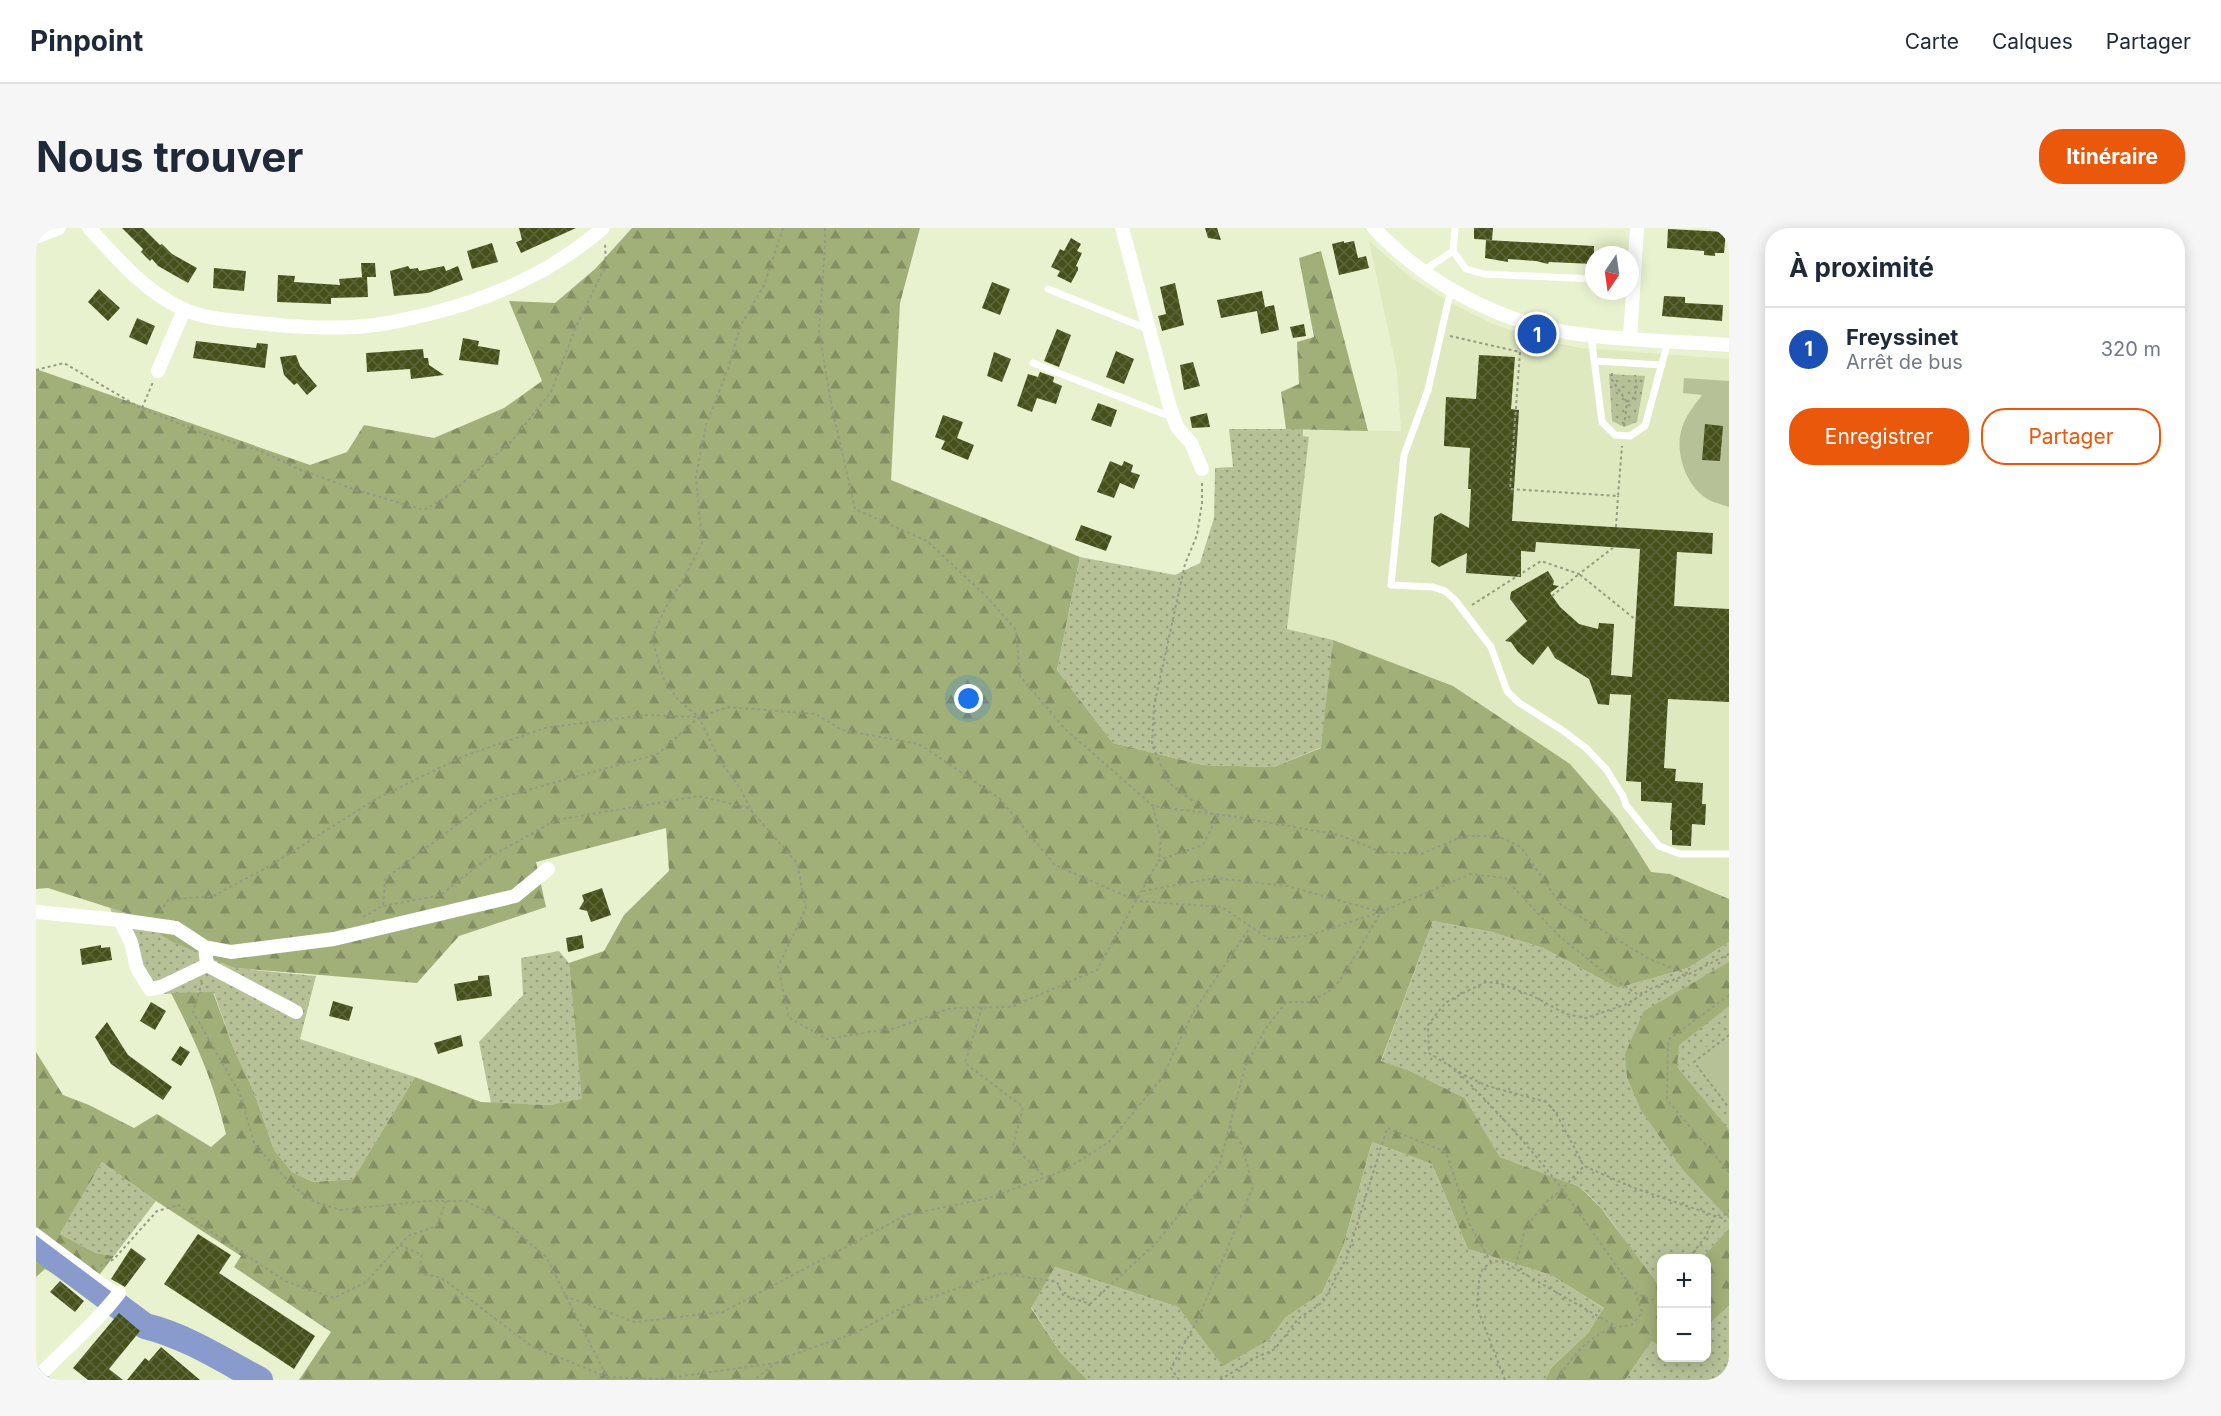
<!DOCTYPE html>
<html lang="fr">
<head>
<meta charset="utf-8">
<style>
  body { margin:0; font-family:Inter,sans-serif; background:#f6f6f7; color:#1f2937 }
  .controls { position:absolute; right:18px; bottom:18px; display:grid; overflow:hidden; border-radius:12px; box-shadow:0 3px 15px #0003 }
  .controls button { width:54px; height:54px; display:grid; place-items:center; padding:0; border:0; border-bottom:2px solid #e0e1e3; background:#fff; color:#1f2937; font:30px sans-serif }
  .compass { position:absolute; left:1549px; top:18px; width:54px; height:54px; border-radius:50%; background:#fff; box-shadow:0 3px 15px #0003; rotate:193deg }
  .you { position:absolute; left:933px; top:471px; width:21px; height:21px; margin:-15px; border:4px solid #fff; border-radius:50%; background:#1a73e8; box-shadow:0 0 0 9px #1a73e833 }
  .badge { display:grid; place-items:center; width:39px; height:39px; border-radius:50%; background:#ea580c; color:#fff; font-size:20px; font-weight:700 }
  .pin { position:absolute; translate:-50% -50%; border:3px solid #fff; box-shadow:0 2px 6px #0006 }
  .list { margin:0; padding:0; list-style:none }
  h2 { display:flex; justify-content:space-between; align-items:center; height:78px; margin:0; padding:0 24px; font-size:26px }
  h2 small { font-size:20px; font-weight:400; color:#747a83 }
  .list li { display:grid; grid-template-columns:39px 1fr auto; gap:18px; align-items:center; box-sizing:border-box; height:84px; padding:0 24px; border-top:2px solid #e0e1e3 }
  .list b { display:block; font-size:22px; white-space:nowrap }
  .list p { margin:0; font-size:20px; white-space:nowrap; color:#747a83 }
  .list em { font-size:20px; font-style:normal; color:#747a83 }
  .actions { display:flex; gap:12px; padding:18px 24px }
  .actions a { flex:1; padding:14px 0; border:2px solid #ea580c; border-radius:24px; text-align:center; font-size:21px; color:#ea580c }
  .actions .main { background:#ea580c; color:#fff }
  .map { position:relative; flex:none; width:1693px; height:1152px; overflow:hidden; border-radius:24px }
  header { display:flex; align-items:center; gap:36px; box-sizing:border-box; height:84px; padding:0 30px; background:#fff; border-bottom:2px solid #e0e1e3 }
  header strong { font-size:28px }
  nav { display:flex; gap:33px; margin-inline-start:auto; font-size:21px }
  .intro { display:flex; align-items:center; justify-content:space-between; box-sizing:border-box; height:144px; padding:0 36px }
  h1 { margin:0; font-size:42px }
  .button { padding:15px 27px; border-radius:24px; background:#ea580c; color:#fff; font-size:21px; font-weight:700 }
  main { display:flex; gap:36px; padding:0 36px }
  aside { flex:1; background:#fff; border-radius:24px; box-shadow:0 3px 15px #0003 }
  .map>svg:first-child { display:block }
</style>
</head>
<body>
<header>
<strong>Pinpoint</strong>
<nav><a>Carte</a><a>Calques</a><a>Partager</a></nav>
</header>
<div class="intro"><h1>Nous trouver</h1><a class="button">Itinéraire</a></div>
<main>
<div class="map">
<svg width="1693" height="1152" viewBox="0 0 1693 1152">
  <defs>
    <pattern id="grass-dots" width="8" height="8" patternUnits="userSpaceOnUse" patternTransform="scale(1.5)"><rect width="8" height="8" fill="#b6c198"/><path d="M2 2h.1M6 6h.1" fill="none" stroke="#959e7c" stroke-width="1.8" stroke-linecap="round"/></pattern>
    <pattern id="forest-firs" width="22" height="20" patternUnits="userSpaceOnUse" patternTransform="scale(1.5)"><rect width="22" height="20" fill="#a1af78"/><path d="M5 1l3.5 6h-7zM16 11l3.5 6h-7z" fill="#849063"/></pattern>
    <pattern id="building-cross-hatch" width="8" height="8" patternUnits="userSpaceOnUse" patternTransform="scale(1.5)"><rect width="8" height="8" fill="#45501b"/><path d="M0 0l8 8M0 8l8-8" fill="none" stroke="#5e673c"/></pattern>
  </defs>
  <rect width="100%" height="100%" fill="#e9f2cf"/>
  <path fill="#dee9bf" d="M1333,13L1374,49L1413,74L1455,95L1499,111L1545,120L1693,131V671L1634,646L1614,644L1251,402L1273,210L1267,208V201L1365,203L1361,143Z"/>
  <path fill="url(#grass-dots)" d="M1573,146L1609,148L1601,194L1588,199L1576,193Z
    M1193,201H1267V208L1273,209L1251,401L1297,412L1286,519L1238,539L1167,537L1077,515L1021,442L1044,329L1139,347L1164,335L1178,290L1179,240L1197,239Z
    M74,680L91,685L199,740L280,748L264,811L379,849L317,951L277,954L256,944L238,922L218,864L197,819L178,765L110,766Z
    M1397,693L1456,704L1507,720L1582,760L1652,740L1693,714V1000L1666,1030H1626L1625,1053L1621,1055C1593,1024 1576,984 1542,958L1464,929L1429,870L1374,843L1345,834Z
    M523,723L533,735L547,872L513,877L455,875L443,814L487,767L485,730Z
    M1336,914L1396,936L1432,1021L1515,1047L1569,1081L1552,1105L1515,1140L1509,1152H1052L1025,1125L995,1079L1019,1039L1142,1079L1187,1137L1233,1112L1249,1090L1286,1065L1307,1019Z
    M66,934L120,973L78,1028L60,1025L24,1006Z
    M1693,1078V1152H1589L1616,1113L1625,1120L1626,1130H1670L1671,1098Z"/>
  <path fill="url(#forest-firs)" d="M596,0H884L864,75L855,252L1044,329L1021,442L1077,515L1167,537L1238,539L1285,520L1297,412L1417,458L1534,536L1581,590L1615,644L1634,646L1693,671V714L1652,740L1582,760L1507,720L1456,704L1397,693L1345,833L1374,843L1429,870L1464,929L1542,958L1550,965L1565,980L1621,1055L1625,1053V1120L1616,1113L1589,1152H1509L1515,1140L1552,1105L1568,1080L1515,1047L1432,1021L1396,936L1336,914L1307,1019L1286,1065L1249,1090L1233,1112L1187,1138L1142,1079L1019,1039L995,1080L1025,1125L1052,1152H263L295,1104L198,1039L205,1028L120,973L66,934L24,1006L60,1025L78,1028L50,1064L9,1041L0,1049V824L27,867L53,877L98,900L121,886L175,919L190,906C177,852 160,814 135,765L177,764L197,819L218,864L238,922L256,944L277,954L317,951L379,849L445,874L513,877L546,871L533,735L568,723L588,687L633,643L630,600L500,634L510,679L423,708L381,755L199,740L137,714L90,685L12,660L0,661V141L274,237L311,224L328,197L398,210L468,180L506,153L473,73L519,75L559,41Z
    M1285,23L1332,203L1250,201L1245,164L1263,156L1261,114L1278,109L1263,30Z
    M1693,734V778L1643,817L1641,839L1693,902V991L1647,942L1605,882L1591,849L1589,826L1608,783Z
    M1693,1000V1078L1671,1098L1670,1030H1666Z"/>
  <path fill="#b6c198" d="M1648,150L1693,153V279C1687,277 1680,275 1675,273C1652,262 1639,228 1645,204C1648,189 1658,178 1666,167L1647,165Z
    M1693,802V887L1651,834Z"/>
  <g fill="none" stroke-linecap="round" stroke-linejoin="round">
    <path stroke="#899bcd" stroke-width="4.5" d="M0,1139L13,1152"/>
    <path stroke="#899bcd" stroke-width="26" d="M0,1017L109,1098C150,1108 187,1132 224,1152"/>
  </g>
  <path fill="url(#building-cross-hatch)" d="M86,0H107L124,17L126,16L136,26L161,40L152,55L122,38L116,31L114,33L105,24L107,21Z
    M483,0H540L485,25L480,14L486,12Z
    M1169,0H1181L1185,12L1172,10Z
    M1438,0H1457L1456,12L1438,11Z
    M1632,1L1690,4L1688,25H1679V28L1668,27V23L1631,20Z
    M1035,10L1045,16L1041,23L1046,25L1040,38L1042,39V42L1035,55L1021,48L1024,43L1015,39L1024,21L1028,23Z
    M1450,12L1558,18V36L1513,34L1512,36L1500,33L1472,31V34L1449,30Z
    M1308,13V15L1318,13L1322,30L1330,28L1333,40L1303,47L1296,16Z
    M456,15L462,34L436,41L431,23Z
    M325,35H339L340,49H331L332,69L295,70V76L241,74L242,47L259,48L258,54L304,57L303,51L328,49H326Z
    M372,38L374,41L382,40L383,43L408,38L410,43L422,38L427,52L392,65L358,68L354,43Z
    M178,40L210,43L208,63L177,60Z
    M956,54L974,61L964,87L946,80Z
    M1139,55L1148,97L1126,103L1122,88L1130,86L1124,59Z
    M63,61L84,80L72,93L52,74Z
    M1226,63L1229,79L1238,77L1243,102L1225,106L1221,83L1185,90L1181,72Z
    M1628,68L1649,69V75L1687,77L1686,93L1626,88Z
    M101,90L119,98L111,117L93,109Z
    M1268,96L1270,108L1257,110L1254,99Z
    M1021,101L1035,107L1023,139L1008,133Z
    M427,110L443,113L442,118L464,122L462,137L423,132Z
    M160,113L220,120L221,115L232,116L229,140L157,130Z
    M387,121L388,130H392L393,137L408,147L375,151L374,141L331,144L330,125Z
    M1080,123L1098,131L1088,156L1070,149Z
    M958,124L975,131L966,154L951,148Z
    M260,127L264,138L281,158L271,167L261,155L258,157L248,147L244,129Z
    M1443,127L1479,129L1475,181L1483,182L1476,293L1677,305L1676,326L1641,324L1638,378L1693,381V474L1632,471L1628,540L1640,541L1639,553L1667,555L1666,576H1670L1669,597L1656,596L1655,618L1636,617V602H1634L1636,575L1605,573V554L1590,553L1595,467L1574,466L1573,477L1562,476L1553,451L1519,430L1512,418L1497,437L1482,424L1475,414L1469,413L1491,393L1474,371L1475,364L1512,343L1518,353L1517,357L1523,358L1514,365L1524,379L1543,396L1562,401L1563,395L1578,396L1575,447L1596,449L1604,321L1500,314L1499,324L1485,323V349L1430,345L1431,325L1403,339L1395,334L1398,289L1405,285L1433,300L1435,261H1432L1434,220L1408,218V215L1410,169L1440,171Z
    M1157,134L1164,158L1148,162L1144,137Z
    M1004,144L1018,149L1017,154L1026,158L1020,176L1001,170L996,184L981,178L992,146L1002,149Z
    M1062,175L1081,182L1075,199L1055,192Z
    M1171,185L1174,199L1156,200L1154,189Z
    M907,187L927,194L921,210L938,217L932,232L905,221L909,213L899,209Z
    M1669,196L1687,198L1684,233L1666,232Z
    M1074,233L1086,238L1088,233L1097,237L1095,244L1104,247L1098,261L1084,255L1078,270L1061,264Z
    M1045,297L1076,308L1070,323L1039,312Z
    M566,660L575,687L555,694L551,683L543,681L548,673L546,667Z
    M546,707L548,720L532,724L530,710Z
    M65,717V720L74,719L76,732L46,737L44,721Z
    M453,747L456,768L421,773L418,756L442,752V748Z
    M297,773L317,779L313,793L293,788Z
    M115,774L130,783L119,802L104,793Z
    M71,794L92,827L136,859L127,872L75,836L59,809Z
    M425,807L427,818L402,826L398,815Z
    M144,818L154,824L145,838L135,832Z
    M162,1006L195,1027L183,1045L279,1108L258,1141L128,1056Z
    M95,1020L110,1031L89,1059L75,1051Z
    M24,1053L48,1073L39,1084L14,1064Z
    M83,1085L104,1103L73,1141L87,1152H52L37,1140Z
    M125,1119L164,1152H91L109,1130L113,1133Z"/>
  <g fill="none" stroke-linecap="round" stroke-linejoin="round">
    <path stroke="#949b82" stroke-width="2" stroke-dasharray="3 3" stroke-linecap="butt" d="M789,0V18L783,104L796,180L819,281L891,313L953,371L980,402L984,448L1028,500L1117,578L1201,589L1303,607L1346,624L1385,626L1428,608H1462L1485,619L1525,677L1615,732L1653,746
      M1414,108L1484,124L1474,261L1582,268L1586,218
      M0,142L28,135L103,179L168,206L223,222L260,240L320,262L388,282L409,270L476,213L515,164L539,101L570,37L569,15
      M1576,145V152L1591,174
      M106,180L117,154
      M1588,198L1591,174L1597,170L1601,161L1599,147
      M1166,255V275L1161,307L1149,336L1118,478L1116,517L1133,555L1173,585
      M1580,299L1582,268
      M1516,368L1543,346L1600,392
      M1436,377L1505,333L1543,346L1578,319
      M1117,579L1125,611L1123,632
      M714,580L704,560L684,533L663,489L643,473L628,452L616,411L629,380L646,354L666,315L660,249L670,197L692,141L704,99L728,57L747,0
      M1107,663L1179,650L1251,658L1345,684
      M347,678L405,667L450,631L520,592L663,568L713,580L761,635L770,680L742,739L753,790L791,811L860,800L915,780L975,779L1061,742L1123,632L1167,617L1182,587
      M124,684L132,672L177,668L232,639L340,571L428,528L509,500L609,487L663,489L692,479L780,486L806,502L883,516L963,570L1019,637L1101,673L1186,679L1233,711L1271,708L1345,684
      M327,689L347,678L349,651L452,573L622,526L663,489
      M1693,726L1653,746L1616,760L1591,776L1550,790L1530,786L1497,768L1462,755L1450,754L1429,764L1409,775L1392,797L1393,825L1430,848L1452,858L1510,874L1520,885L1548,938L1598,960L1686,990L1693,982
      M166,754L157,784L203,864L219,917L258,959L279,974L304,982L391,973H430L466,991L510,1029L571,1149L625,1151L740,1135L718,1152
      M1693,767L1632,812L1631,872L1693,944
      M946,779L929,835L987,879L977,918L1009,949
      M1693,807L1658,834L1693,880
      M1422,844C1459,881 1494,919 1526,961L1508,976L1489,1001L1479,1041
      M364,1017L386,1027L383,1045L406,1050L495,1118L571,1149
      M1653,1030L1670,1008L1679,987
      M64,1038L78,1031L121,983L143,977L159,993L249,1053L298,1070L330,1054L372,1008L401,998L410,973
      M1599,1064L1614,1072L1624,1070L1626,1065
      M529,1068L599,1094L687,1084L870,987L953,970L1029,942L1073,914L1125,851L1157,785L1214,699
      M740,1135L753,1128L819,1105L867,1079L966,1045L1021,1054L1027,1067L1054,1076L1121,1014L1184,935L1209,839L1230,800L1250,774H1274L1297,761L1311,742L1345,684L1435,646L1469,650L1522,707L1569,745L1604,768
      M1143,1152L1135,1140L1162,1091L1217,959L1206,917L1194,898
      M1184,1152L1219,1130L1239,1121L1262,1091L1287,1074L1311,1029L1351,900L1410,924L1434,997L1455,1034
      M1469,1152L1441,1079L1443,1053L1446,1042L1455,1034L1466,1033L1579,1098
      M1521,1152C1540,1123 1559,1099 1596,1097L1606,1084L1599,1064L1526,961L1548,938"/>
    <path stroke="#fff" stroke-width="7" d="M1419,0L1417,23L1430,41L1448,46L1558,51
      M1387,43L1417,23
      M1012,61L1114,102
      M1415,61L1392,162L1368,227L1355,357L1397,359L1409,363L1419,372L1455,419L1471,463L1482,474L1526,502L1550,520L1570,541L1587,568L1590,577L1623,618L1644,626H1693
      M1555,107L1566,194L1579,207L1594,208L1609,198L1632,113
      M1558,133L1626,137
      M997,135L1138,190
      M0,1003L83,1065"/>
    <path stroke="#fff" stroke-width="14" d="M53,0C81,30 107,62 145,80C167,91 196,92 221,95C260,99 300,102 339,97C357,95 375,90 393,86C458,70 516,44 567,0
      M1086,0L1133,176L1141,199L1155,215L1166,241
      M1338,0C1390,56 1466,96 1542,106C1592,113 1643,113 1693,117
      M0,9L23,0
      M1594,110L1601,0
      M122,143L148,82
      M0,684L84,692L140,700L169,719L171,737
      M84,692L95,714L101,740L114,761L125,759L171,737
      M169,719L195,724L298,711L479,668L512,641
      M171,737L260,784
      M0,1151C27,1122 59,1097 83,1065"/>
  </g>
</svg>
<div class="controls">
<button>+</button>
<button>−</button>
</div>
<svg class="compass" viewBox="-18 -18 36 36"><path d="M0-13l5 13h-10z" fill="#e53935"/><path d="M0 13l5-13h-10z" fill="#747a83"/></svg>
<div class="you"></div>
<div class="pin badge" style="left:1501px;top:106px;background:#1a4fb4">1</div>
</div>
<aside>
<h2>À proximité<small></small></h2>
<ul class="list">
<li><span class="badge" style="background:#1a4fb4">1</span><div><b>Freyssinet</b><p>Arrêt de bus</p></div><em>320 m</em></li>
</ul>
<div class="actions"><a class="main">Enregistrer</a><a>Partager</a></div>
</aside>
</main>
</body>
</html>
